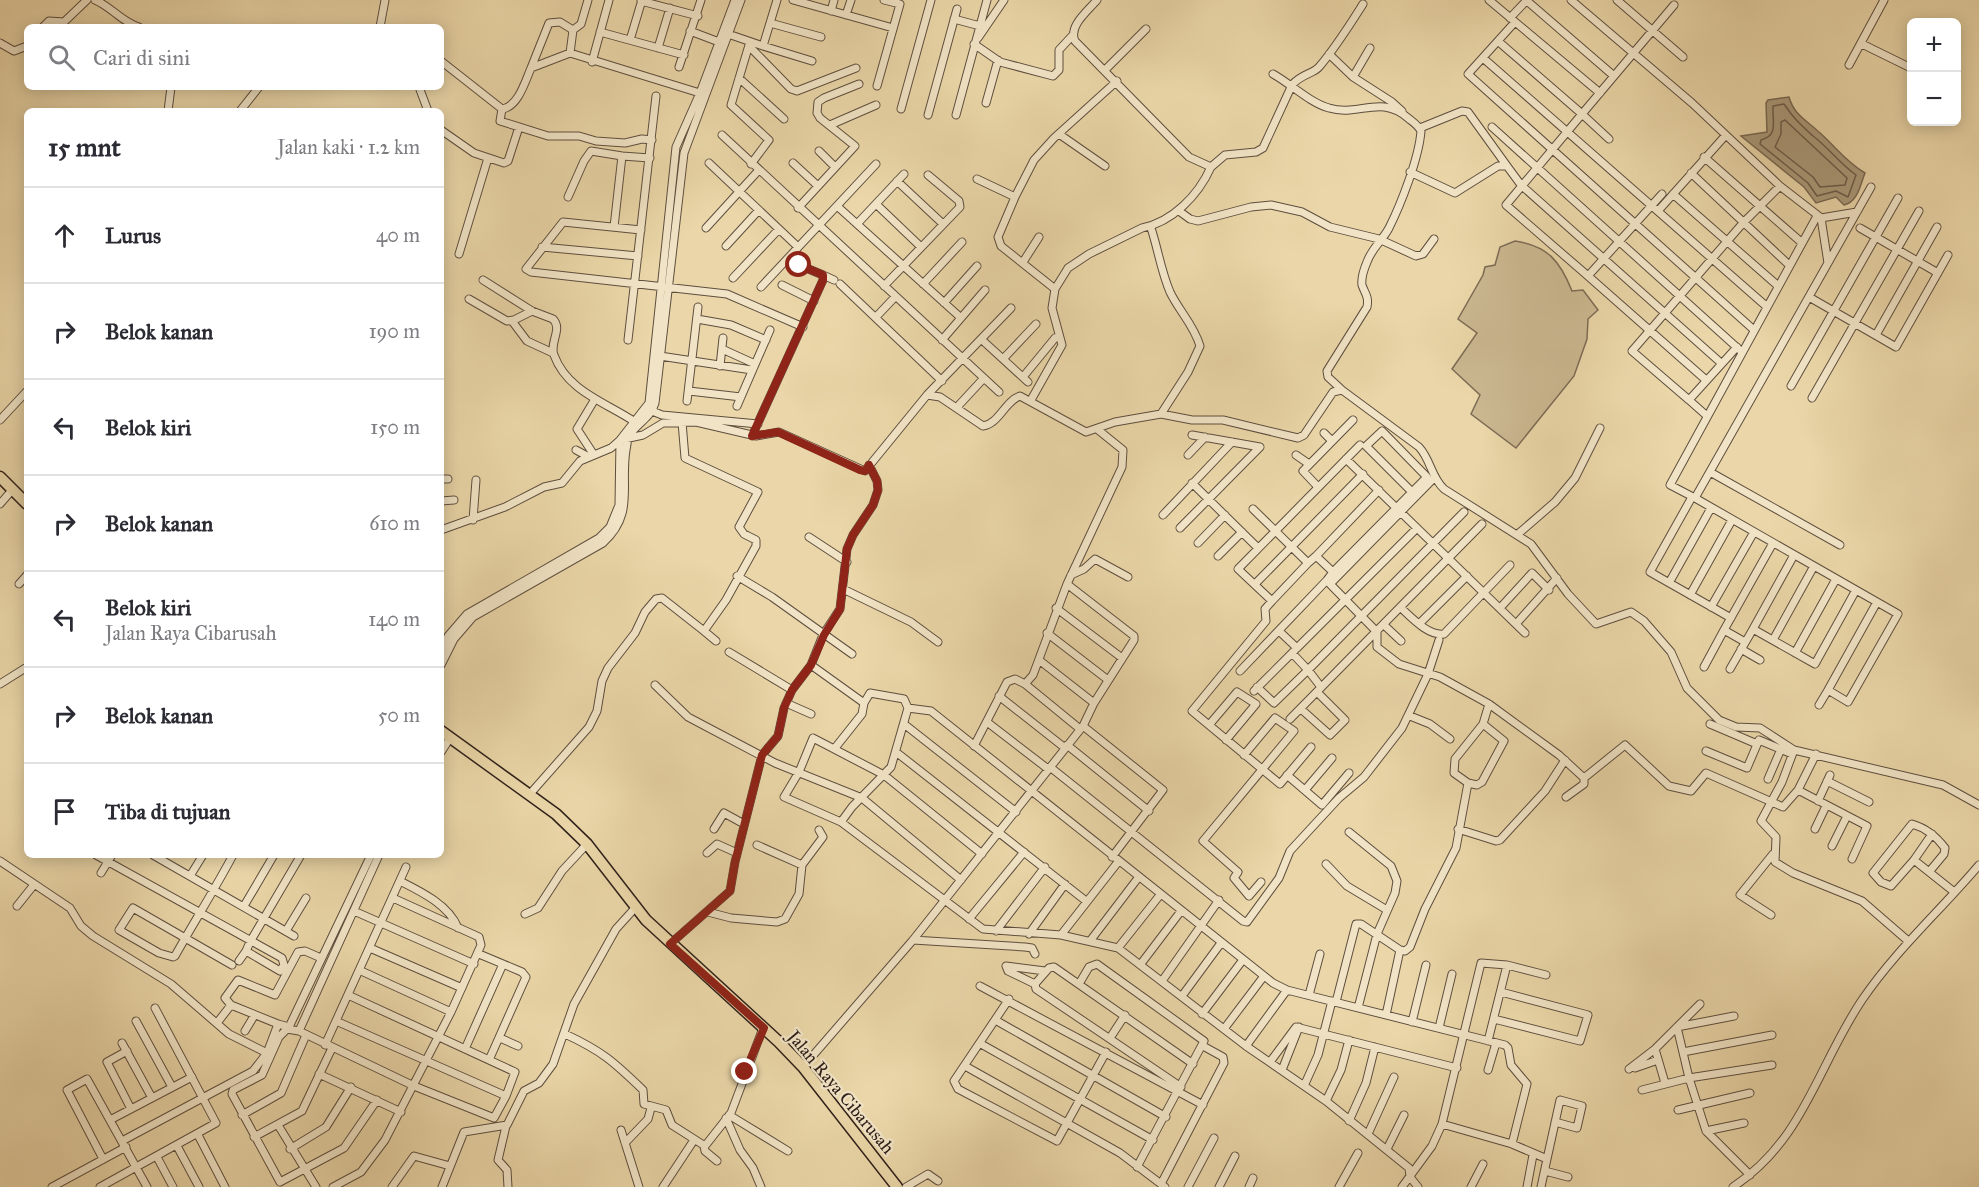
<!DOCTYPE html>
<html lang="id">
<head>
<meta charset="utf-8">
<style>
  body { margin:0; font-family:"IM FELL Great Primer",serif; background:#f7f7f7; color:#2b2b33 }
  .controls { position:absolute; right:18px; top:18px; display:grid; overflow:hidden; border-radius:9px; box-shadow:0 3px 15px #0003 }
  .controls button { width:54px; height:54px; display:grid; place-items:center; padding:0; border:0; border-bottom:2px solid #e1e1e2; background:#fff; color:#2b2b33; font:30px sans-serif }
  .stop { position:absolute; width:18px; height:18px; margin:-14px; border:4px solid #8f2418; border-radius:50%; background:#fff }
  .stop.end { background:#8f2418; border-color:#fff; box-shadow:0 2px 6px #0008 }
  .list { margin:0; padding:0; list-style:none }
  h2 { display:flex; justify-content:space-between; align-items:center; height:78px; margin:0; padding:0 24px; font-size:26px }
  h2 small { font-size:20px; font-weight:400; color:#7c7c81 }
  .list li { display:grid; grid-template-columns:39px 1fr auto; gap:18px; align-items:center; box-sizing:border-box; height:96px; padding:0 24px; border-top:2px solid #e1e1e2 }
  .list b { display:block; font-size:22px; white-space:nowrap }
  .list p { margin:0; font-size:20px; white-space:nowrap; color:#7c7c81 }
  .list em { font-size:20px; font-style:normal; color:#7c7c81 }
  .icon { flex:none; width:33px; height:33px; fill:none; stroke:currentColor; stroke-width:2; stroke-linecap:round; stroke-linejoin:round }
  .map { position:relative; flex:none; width:1979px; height:1187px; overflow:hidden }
  .search { position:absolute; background:#fff; box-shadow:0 3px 15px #0003; left:24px; top:24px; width:420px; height:66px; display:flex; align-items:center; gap:15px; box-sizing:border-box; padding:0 21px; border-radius:9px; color:#7c7c81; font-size:22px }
  .panel { position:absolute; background:#fff; box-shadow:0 3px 15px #0003; left:24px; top:108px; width:420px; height:750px; border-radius:9px }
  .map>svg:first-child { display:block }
</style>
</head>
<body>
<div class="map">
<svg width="1979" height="1187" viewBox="0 0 1979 1187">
  <rect width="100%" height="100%" fill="#ead6a8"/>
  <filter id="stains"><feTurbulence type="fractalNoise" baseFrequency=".00333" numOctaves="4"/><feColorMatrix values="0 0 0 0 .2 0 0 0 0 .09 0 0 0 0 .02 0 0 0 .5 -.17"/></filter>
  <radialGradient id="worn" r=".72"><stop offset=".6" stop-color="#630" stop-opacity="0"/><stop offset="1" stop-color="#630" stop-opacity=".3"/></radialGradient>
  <path fill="#cab790" stroke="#7c6c55" stroke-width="1.5" d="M1515,241C1548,246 1560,261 1572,291L1583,290L1598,310L1588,319L1587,339L1574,376L1516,448L1471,414L1480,395L1452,369L1477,333L1458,319L1483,275L1485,267L1495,265L1500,247Z"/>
  <path fill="#aa9878" stroke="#796852" stroke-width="1.5" d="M1789,97C1794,115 1806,120 1819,132C1836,147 1845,161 1865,173C1860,185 1858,202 1844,205L1836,197L1816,203L1804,187L1741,136L1767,132L1766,103L1768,100Z"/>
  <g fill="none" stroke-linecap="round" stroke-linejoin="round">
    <path stroke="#6c5c49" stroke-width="1.5" d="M1784,104C1794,119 1800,124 1813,136C1829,148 1840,164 1856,175L1848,197L1836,191L1817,196L1808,183L1760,144L1761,140C1779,135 1772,122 1773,106Z
      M1785,120L1847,178L1845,185L1820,187L1813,177L1775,147L1781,134V122Z"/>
    <defs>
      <path id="minor" d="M95,0C112,7 121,22 139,27
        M793,0L893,28
        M1097,0C1088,11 1068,26 1075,41L1189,157L1211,167L1225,155L1256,152L1263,148L1292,85C1301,74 1313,74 1319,67C1336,47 1349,26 1363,4
        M1489,0L1600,93
        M1526,0L1614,76
        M1571,0L1692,103L1780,186L1820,217
        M1617,0L1683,57
        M641,1L698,16
        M831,11L834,0
        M846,15L851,0
        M1510,18L1527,0
        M954,19L980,26
        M1515,22L1468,74L1754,330
        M770,23L821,37
        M43,27L49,21L64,22L87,0
        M380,27L385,0
        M690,31L719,42
        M600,32L684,55
        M728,34L763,46L777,0
        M978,38L1004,0
        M630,40L642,0
        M1499,42L1582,114L1674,5
        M0,43L14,51L27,46
        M974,44L1000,62L1053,76L1059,70V50L1072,36
        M1862,44L1911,68
        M749,45L731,105L769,140L751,164
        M749,46L791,89L797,91L856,68
        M763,46L812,61
        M658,48L670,8
        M570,53L573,30L581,24L588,0
        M1329,54L1353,77L1392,102L1402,111
        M1483,58L1766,306
        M441,61L502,109L500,121L548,136H579L596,141L625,143L642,139L652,140
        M592,62L609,0
        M1849,65L1884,0
        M679,67L701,0
        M531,68L549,23L560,22L573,30
        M1105,70L1146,29
        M1273,74C1291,84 1310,103 1329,108C1359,117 1380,94 1408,118C1414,123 1418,125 1421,131C1419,158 1401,204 1389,228C1382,241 1372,248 1367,262C1364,269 1361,278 1362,285C1365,294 1369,296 1367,307L1327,371L1328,377L1342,390
        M1353,77L1370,48
        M739,78L784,119
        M877,86L900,4L884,0
        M419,87L428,111
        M986,103L998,60
        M502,109C518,107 525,82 531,68L570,53L703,94
        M901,109L931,0
        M168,111L171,87
        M240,111L259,87
        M928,115L957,9
        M956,115L987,0
        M830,125L876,105
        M1492,127L1742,352
        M1420,128L1462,111L1468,112L1507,166
        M441,130L474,153L504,163L508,161L519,127
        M1059,134L1105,166
        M722,135L999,392
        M1609,139L1582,114L1506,205L1588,276L1662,194
        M819,151L835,167
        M1704,157L1801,242
        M709,163L798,247
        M793,163L818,186
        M1410,172L1455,193L1498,166H1507L1521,185L1721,363
        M1691,173L1788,264
        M977,179L1015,197
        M897,181L943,224
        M1871,187L1695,498C1763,537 1830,575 1898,614L1848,702L1828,690L1877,602
        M1673,194L1777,285
        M568,197L584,161L591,151L622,156
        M876,204L921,247
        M837,206L960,317
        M798,208L855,146L820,118L817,113L818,102L824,98L859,84
        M1179,211L1190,219L1198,221L1251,207L1271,205L1302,212L1330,227L1379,239L1416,256L1423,254L1434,239
        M1658,211L1725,136
        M857,224L904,174
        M614,227L622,156L650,158
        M706,228L758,171
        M1151,228C1158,249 1161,271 1170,292C1179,311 1194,325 1200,346L1188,372L1161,414
        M1860,228L1938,273
        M641,230L563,222L526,269L531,272L727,294L803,327
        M726,246L759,210
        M542,247L638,256
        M459,254L488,158
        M1023,262L1039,237
        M1828,263L1821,218L1857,212
        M823,275L834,280
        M1588,276L1706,380
        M733,278L779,229
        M483,280L532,311L553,319C563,329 549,343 554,355C567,391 605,402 635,422
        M840,284L942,381
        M923,284L962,242
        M782,285L814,301
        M884,286L960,207L959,201L928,175
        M761,287L876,164
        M1055,289L1068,268L1089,254L1142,228C1172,222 1198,196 1211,167
        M1809,297L1896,347L1948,255
        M469,299L507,321L514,320L532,311
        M944,303L977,266
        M876,317L895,297
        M697,319L731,325L766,340
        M512,321L527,341L553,353
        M1876,335L1937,227
        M981,339L1028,382
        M628,340L656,96
        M942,340L985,290
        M1737,347L1689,400L1632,351L1743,223L1780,186
        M722,349L755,364
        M660,356L752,370
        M1003,359L1036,324
        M720,366L723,338
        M1023,377L1055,338
        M1791,386L1898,198
        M689,391L741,397
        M927,395L1011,308
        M1812,398L1919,211
        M1031,400L1062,345L1052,308L1055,289L1001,246L998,237L1015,197L1034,160L1054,138L1117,81
        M1689,400L1707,416
        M687,401L698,307
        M959,405L984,378
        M737,406L770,330
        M652,411L662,415L758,424
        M0,420L27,391
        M1324,433L1332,441
        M752,436L823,280V275L799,265
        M576,450L589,457
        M594,455L577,429L595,399
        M1188,455L1205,437
        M1296,455L1309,464
        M1346,459L1525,633
        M1710,472L1840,545
        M1434,478L1330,584L1377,632V647L1399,664L1440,677L1489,704L1559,755L1584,778L1625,745L1669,786L1691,791L1706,773L1783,807L1798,790
        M441,479H448
        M1192,483L1258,548
        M1318,487L1303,471L1353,420
        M1692,497L1650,572L1731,618
        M1695,498L1670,485L1817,216
        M441,501L454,500
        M0,504L13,489
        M1253,509L1308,563L1316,556L1333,572L1327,580L1330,584
        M1163,515L1232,442
        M473,520L476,480
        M1180,528L1260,447L1192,435
        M441,530L505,507L544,487L562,483L580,461L611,448L620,440L643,435L663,423L696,422L756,436L779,432L865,471L927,395L940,397L983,426C999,424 1005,401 1020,396L1086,432L1115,422L1161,414L1192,420H1223L1298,438L1304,435L1333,392L1342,390L1419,447C1431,460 1431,477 1444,489L1531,544L1568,594L1596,624L1631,612L1644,621L1671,652L1687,688L1719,720L1736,727L1760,728L1794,750L1943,785L1979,805
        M1518,534L1555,502L1575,478L1600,428
        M809,537L847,562
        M1198,543L1225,515
        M1794,555L1753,629L1815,664L1856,590
        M1218,556L1242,532
        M1316,556L1379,490
        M1308,563L1272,601L1238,569L1360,445
        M1333,572L1427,477L1382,431L1366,446L1412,492
        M1071,575L1084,569L1095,559L1128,577
        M737,576L772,597L852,654
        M1669,583L1711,508
        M19,584L27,575
        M1255,584L1363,474
        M843,589L911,622L938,642
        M1690,595L1732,520
        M1272,601L1265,609L1266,621L1192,711L1280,784L1311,747
        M1711,607L1754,532
        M1056,608L1122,658
        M1401,608C1412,618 1428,636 1444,634L1510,565
        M1500,608L1532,573L1549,590
        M1419,624L1467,576
        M1516,624L1557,578
        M1384,625L1401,641
        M704,631L716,641
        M1279,631L1297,648L1417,528
        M1047,633L1108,680
        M1773,640L1814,566
        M1745,642L1724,630L1773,543
        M1741,649L1760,660
        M729,652L792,690
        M441,653L448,636L467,614L599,538L610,527L619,505L620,440L649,403L676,147L700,93L735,0
        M1795,653L1836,579
        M1039,660L1094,703
        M441,665L454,639L473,617L603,543C635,514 620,487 626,450C627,446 627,440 629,436C636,424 651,418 655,403L684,153L741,0
        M811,665L864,703L862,714L835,748
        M1704,667L1724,630
        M1730,669L1753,629
        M1240,671L1327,580
        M0,684L27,667
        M1025,684L1080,729
        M655,685L688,717L775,763L862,798L961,880
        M1257,687L1274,703L1308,670L1292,653
        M1321,687L1308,670L1464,512
        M1254,691L1295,650
        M999,696L1065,748
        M786,703L811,714
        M864,703L870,693L904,699L908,708
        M1819,705L1828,690
        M1301,709L1330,735L1345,720L1317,692
        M1410,716L1430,724L1450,739
        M1290,719L1482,524
        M987,722L1048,769
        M904,724L1016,812
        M1710,724L1757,744
        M1209,725L1237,692L1256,704L1226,740
        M1083,726L1163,790L1112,857
        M1067,745L1149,811
        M974,746L1007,682L1015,679L1025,684L1033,675L1067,584L1122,467L1123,450L1097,429
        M1794,750L1782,782L1761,821L1776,837L1775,862L1793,873L1862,901L1907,940
        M1706,751L1747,768L1759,740L1792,754
        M441,752L450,738
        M896,752L1086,901
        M1816,754L1798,790L1867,826L1852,859
        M1244,755L1275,718L1294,731L1203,841L1238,872L1234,878L1249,896L1261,882
        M1050,767L1243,921L1247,922L1279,878L1290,851L1339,798L1364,777L1402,728L1428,674L1439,640
        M1287,775L1322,805L1349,773
        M1768,779L1781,749
        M1827,781L1869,802
        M1468,783L1477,785L1482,782L1504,741L1483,724
        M1305,790L1332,758
        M529,795L589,727L597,711L602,681L608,668L635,633L645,612L656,599L662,598L704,631L726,600L756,546V540L744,534L739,527L758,492L685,458L682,422
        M1566,797L1584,784V778
        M1818,801L1830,775
        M841,822L852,807L891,767L908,708L931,711L1273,983L1287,990L1505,1045L1508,1048L1511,1065L1527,1084L1512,1144
        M714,829L724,813L744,824
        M1458,829L1496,841L1500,840L1545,791L1565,760
        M1815,829L1826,806
        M1349,832L1391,866L1397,881L1395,893L1377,934L1358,1008
        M757,845L802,865
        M1832,846L1847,816
        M707,853L717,844L737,853
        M982,854L884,775L813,738L799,772L784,797L841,822L983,929L1061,935L1118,948L1246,1046L1326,1101L1409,1168L1410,1177L1418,1187
        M96,855L282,958L284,965L280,971L246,951L250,942L301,855
        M153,855L294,936
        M371,855L289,1027L279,1037L262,1075L233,1090L232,1094L280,1182L344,1148L377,1100
        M1914,860L1953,891
        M0,861L70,908L81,926L93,936L171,984L229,1034L267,1053
        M1326,864L1347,886L1387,910
        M1929,872L1944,854L1945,848C1936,836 1926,828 1912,824L1873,873L1881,882L1891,886L1914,860L1932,834
        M101,873L112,855
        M190,876L203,855
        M400,881C420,891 449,905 458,928
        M17,906L33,886
        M244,906L274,855
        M354,911L474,964
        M708,912L731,918L777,922L785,919L799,894L802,865L823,837L819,830
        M525,914L538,908L562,871L587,844
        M1771,915L1740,895L1773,854
        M969,919L1024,852
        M286,931L306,898
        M996,931L1045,867
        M1029,934L1065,884
        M1061,935L1118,862
        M913,940L1025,947L1032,948L1035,954
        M1090,941L1138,878
        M670,944L730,891L735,862L762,755L778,736L784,708L792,690L811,665L823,635L840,609L847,549L853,535L873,505L878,490L877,481L869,465
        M370,948L462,988
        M1118,948L1160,895
        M479,954L522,972L526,977L489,1060
        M239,961L246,951
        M232,965L133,908L119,930L159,953L173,957L175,956C194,922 215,889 233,855
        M1140,965L1181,911
        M359,970L451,1012
        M1162,981L1219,900
        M1035,984L1008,971L1006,966L1045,971
        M1079,984L1089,967L1097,964L1204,1041L1137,1167
        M980,986L1203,1105
        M1309,995L1320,954
        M1182,996L1221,943
        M1009,999L954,1081L958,1089L1057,1141L1106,1052
        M1336,1002L1356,924H1361L1400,950L1405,951L1410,947L1425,909L1456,848L1468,783L1454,773L1455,759L1483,724L1489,704
        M1202,1014L1242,961
        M1386,1015L1400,950
        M1734,1016L1677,1027L1689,1078L1706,1131L1750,1175
        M1494,1019L1580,1041L1588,1015L1501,992
        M136,1021L172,1087
        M336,1021L506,1096
        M997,1021L1166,1117
        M1412,1022L1426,965
        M217,1023L231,1005
        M278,1024L231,1005L225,998L238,980L275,995L298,952L305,951L321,958
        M1439,1028L1452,974
        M287,1029L299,1031L414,1086L494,1118L506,1096L515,1072L348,995
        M1224,1029L1264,976
        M245,1031L254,1016
        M299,1031L379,855
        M565,1034C602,1051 614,1062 643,1090L644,1104L666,1110L672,1125L705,1146L731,1113L763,1028
        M500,1038L518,1046
        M1110,1038L1125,1015
        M1488,1041L1507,965
        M122,1043L152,1098
        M981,1044L1153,1140
        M325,1045L406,867
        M1246,1046L1287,990
        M465,1049L503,964
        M1655,1049L1665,1083
        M127,1051L107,1062L131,1109
        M1683,1052L1772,1035
        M1270,1062L1296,1027L1457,1068
        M965,1066L1120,1153L1165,1187
        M803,1067L913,940L1083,726L1094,703L1134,640V636L1067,584
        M1635,1068L1658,1060
        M1629,1069L1655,1049L1700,1004
        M1282,1070L1299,1027
        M1488,1070L1496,1043
        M319,1074L401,1112
        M1304,1086L1318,1055L1332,1001
        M1181,1087L1036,989L1035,984L1049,968L1054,967L1193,1064
        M1642,1090L1689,1078L1772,1065
        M1326,1101L1341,1070L1349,1040
        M1678,1110L1750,1093
        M242,1115L281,1093L306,1035
        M729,1115L788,1151
        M726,1118L740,1150L753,1168L761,1187
        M110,1120L192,1077
        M1349,1121L1366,1083L1375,1047
        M1442,1124L1512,1144L1547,1159L1541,1187
        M278,1125L316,1187
        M506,1126L498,1160L507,1170L508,1187
        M621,1130L639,1187
        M1706,1131L1744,1123
        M1368,1134L1394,1077
        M198,1135L225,1187
        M254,1137L302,1111L332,1048
        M122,1141L253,1071L267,1053L278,1024L289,1027
        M625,1143L648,1119L651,1108
        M177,1146L199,1187
        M704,1146L705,1151L717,1161
        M290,1149L326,1127L351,1087
        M1387,1149L1404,1115
        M157,1157L173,1187
        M103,1159L67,1090L87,1079L147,1187
        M1547,1159L1560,1100L1582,1106L1577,1128L1555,1122
        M1545,1171L1568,1177
        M1161,1184L1224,1063L1223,1057L1203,1046
        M52,1187L126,1147
        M100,1187L216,1123L155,1008
        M333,1187L361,1172L385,1140L451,1012L481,945L479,937L393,898
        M392,1187L414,1156L450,1166
        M442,1187L464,1132L507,1125L524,1091L539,1083L553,1064L574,1004L616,929L635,908
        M663,1187L694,1140
        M906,1187L928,1174L938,1181
        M1188,1187L1214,1138
        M1219,1187L1235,1156
        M1249,1187L1253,1178
        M1339,1187L1358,1153
        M1402,1187L1432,1146L1442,1124L1481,963L1507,965L1546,975
        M1471,1187L1483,1164
        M1527,1187L1533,1155
        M1733,1187C1804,1140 1817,1067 1862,1000C1896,950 1940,911 1979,865"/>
      <path id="primary" d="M0,477L27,504
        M441,731L556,814L587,844L646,920L779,1042L803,1067L897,1187"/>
    </defs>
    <use href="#minor" stroke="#5e4e3e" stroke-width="9"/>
    <use href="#primary" stroke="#2f201a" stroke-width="13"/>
    <use href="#minor" stroke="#f1e4c6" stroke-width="7"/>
    <use href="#primary" stroke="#ead6a8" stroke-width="10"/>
  </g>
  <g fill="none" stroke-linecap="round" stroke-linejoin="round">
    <path stroke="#8f2418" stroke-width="8" d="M745,1072L764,1028L670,944L730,891L735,862L762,755L778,736L784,708L792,690L811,665L824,635L840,609L847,549L853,535L873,505L878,490L877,481L869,465L865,471L860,470L778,432L752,436L823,280V275L799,265"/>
  </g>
  <g text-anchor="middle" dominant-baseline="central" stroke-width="4.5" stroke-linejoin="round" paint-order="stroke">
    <g font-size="18" fill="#2f201a" stroke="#f1e4c6">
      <text transform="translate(841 1092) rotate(50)">Jalan Raya Cibarusah</text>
    </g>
  </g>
  <rect width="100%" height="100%" filter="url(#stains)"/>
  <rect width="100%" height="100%" fill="url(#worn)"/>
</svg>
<div class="controls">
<button>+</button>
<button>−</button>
</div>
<div class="stop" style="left:799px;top:265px"></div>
<div class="stop end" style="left:745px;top:1072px"></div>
<div class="search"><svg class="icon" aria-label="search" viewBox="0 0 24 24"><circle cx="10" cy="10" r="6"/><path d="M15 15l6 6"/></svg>Cari di sini</div>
<section class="panel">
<h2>15 mnt<small>Jalan kaki · 1.2 km</small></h2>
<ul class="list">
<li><svg class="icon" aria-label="ahead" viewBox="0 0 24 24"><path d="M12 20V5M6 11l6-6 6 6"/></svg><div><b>Lurus</b></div><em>40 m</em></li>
<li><svg class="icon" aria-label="right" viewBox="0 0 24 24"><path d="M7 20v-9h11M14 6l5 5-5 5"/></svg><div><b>Belok kanan</b></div><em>190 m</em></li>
<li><svg class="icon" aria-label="left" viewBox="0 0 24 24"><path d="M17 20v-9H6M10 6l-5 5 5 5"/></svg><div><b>Belok kiri</b></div><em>150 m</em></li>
<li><svg class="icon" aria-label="right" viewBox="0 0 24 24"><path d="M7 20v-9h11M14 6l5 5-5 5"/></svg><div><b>Belok kanan</b></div><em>610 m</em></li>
<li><svg class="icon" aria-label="left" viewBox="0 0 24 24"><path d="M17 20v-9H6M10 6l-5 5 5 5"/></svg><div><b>Belok kiri</b><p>Jalan Raya Cibarusah</p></div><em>140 m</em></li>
<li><svg class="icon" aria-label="right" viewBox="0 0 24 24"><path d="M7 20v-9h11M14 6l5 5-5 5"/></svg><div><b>Belok kanan</b></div><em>50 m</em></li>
<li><svg class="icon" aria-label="arrive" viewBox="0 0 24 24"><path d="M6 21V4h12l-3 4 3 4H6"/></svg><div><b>Tiba di tujuan</b></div></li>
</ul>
</section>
</div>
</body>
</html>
